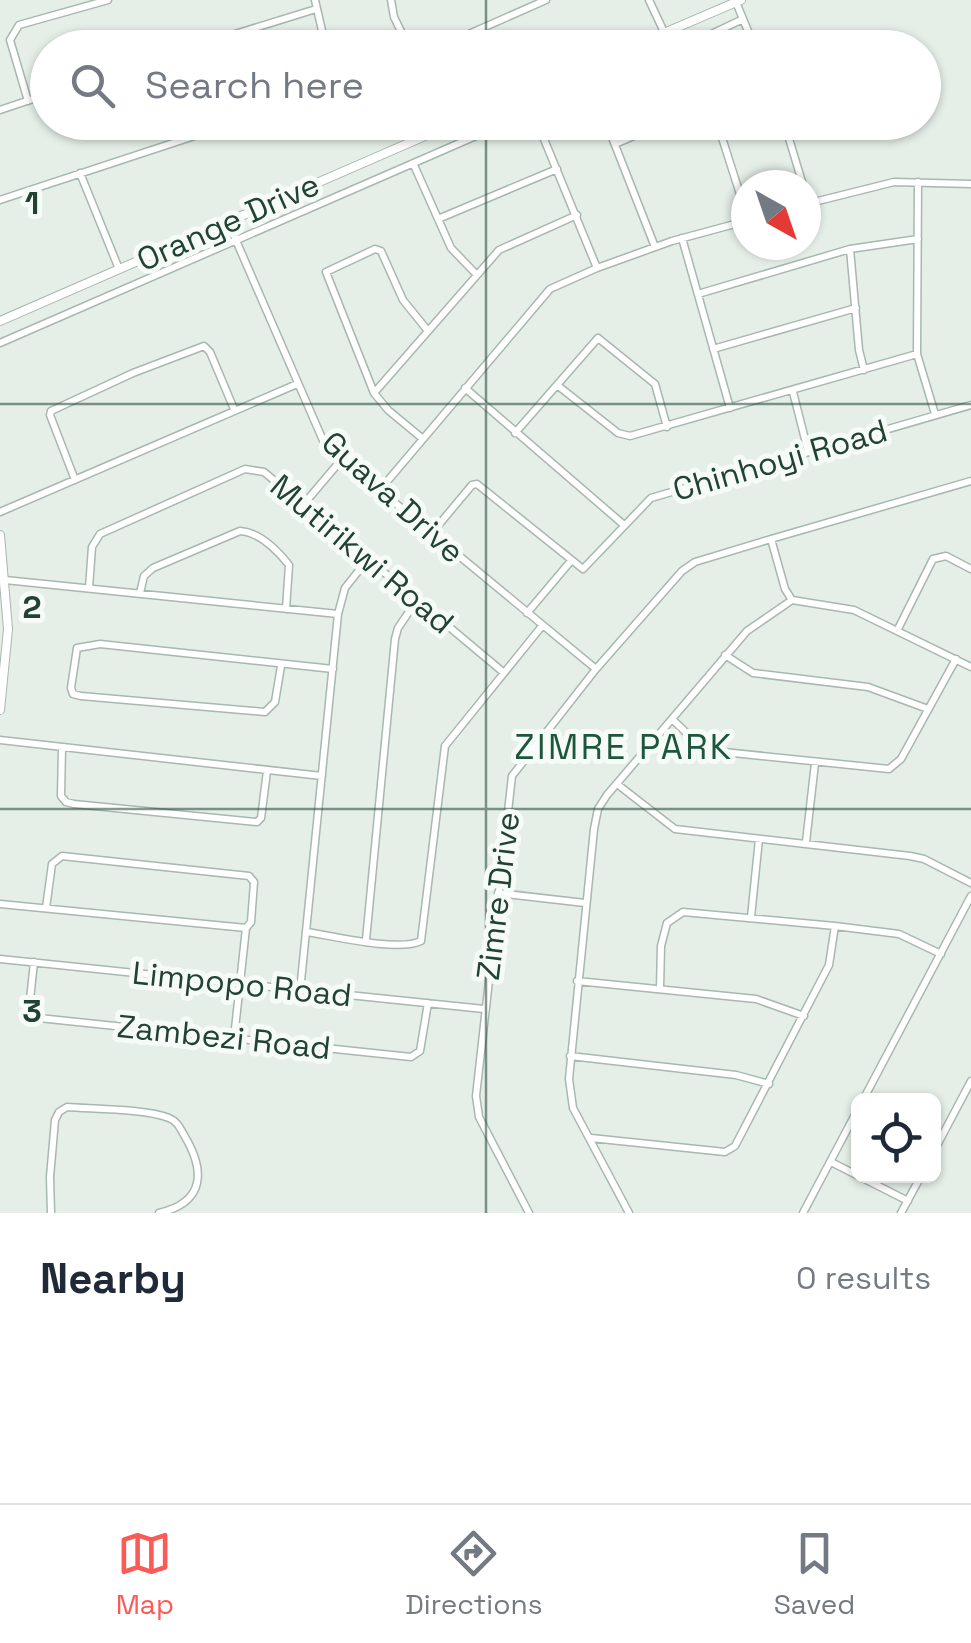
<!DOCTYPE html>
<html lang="en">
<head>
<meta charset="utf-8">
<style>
  body { margin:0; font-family:"Space Grotesk",sans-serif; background:#f6f6f7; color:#1f2937 }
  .controls { position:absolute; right:30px; bottom:30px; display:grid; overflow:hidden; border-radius:15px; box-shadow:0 2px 8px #0004 }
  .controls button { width:90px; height:90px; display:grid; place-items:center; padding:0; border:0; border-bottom:2px solid #e0e1e3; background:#fff; color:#1f2937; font:50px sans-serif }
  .compass { position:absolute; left:731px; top:170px; width:90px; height:90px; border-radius:50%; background:#fff; box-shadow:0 2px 8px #0004; rotate:140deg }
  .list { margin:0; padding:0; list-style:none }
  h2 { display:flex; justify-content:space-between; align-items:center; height:130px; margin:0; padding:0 40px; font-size:42px }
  h2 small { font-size:32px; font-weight:400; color:#747a83 }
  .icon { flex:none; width:55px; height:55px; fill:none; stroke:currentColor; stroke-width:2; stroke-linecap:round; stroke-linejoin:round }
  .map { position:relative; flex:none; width:971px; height:1213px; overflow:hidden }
  .search { position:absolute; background:#fff; box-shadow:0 2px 8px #0004; left:30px; right:30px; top:30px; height:110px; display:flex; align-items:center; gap:25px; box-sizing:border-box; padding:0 35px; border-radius:55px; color:#747a83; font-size:38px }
  .sheet { height:290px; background:#fff }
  nav { display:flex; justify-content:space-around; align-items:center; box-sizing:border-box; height:140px; border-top:2px solid #e0e1e3; background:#fff; font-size:28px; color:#747a83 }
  nav a { display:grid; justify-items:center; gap:5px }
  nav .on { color:#fb5a57 }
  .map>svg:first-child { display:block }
</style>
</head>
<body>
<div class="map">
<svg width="971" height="1213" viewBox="0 0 971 1213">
  <rect width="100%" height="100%" fill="#e5efe8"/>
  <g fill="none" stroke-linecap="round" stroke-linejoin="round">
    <defs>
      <path id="minor" d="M315,0L326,48
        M391,0L394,17L409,48
        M649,0L664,32
        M743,19L755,48
        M190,48L316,9
        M437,48L546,0
        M682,48L743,19L736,2
        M28,101L10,40L19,25L108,0
        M0,110L48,94
        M537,122L597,268
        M606,122L655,247
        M717,122L746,213
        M784,122L803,185
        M615,144L666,122
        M413,163L451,248L476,274
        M80,173L119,269
        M918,182L917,354L935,414
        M0,200L237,122
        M806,204L894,182L971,184
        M438,219L557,169
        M228,222L325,445L596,669
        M682,238L730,408
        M850,249L859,350L864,370
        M698,294L850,249L918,239
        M0,343L508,122
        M713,349L856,308
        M557,385L618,433L630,436L917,354
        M465,388L624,525
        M793,392L808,451
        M374,393L499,250L577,215
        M515,433L598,338L655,384L667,427
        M423,439L388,410L374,393L326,272L375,249L381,251L403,300L428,331
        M75,480L50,415L51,411L133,373L204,346L210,352L234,409
        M379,491L550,289L597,268L672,241L746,221
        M303,505L342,459
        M0,512L297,384
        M431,534L472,485L477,484L583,569L651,498L971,405
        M771,539L785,589L792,600
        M5,580L338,614
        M89,588L92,547L100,534L245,469L264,472L503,672
        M140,593L144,576L153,568L240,531C259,532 277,550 289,565L286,609
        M527,613L570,562
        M898,629L933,559L946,556L971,569
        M725,655L753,673L868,687L928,709
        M281,666L275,702L265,712L81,696L73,694L71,688L77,648L100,644L333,669
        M673,720L696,742L714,751L889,769L901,759L956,659
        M0,740L322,776
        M62,748L61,796L66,802L74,804L257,822L261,818L267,771
        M617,784L675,829L910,856L924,859L971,883
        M806,842L815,763
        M498,893L585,903
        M0,904L246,928L251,922L254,882L249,876L62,856L52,864L46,908
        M751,917L759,839
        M835,926L899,934L941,954
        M307,932C333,936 398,952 421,941L445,746L542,626
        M366,940L395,639L398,628L417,600
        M0,959L484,1009
        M34,962L29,1009L39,1018L411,1057L420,1051L428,1003
        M577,981L756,999L804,1016
        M300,991L338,614L345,588L368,559
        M234,1038L246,928
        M570,1056L736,1075L769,1084
        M863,1100L971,896
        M591,1138L725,1152L735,1146L829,965L835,926L683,912L667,923L661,946L660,988
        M934,1151L971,1081
        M831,1162L908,1201
        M51,1213L50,1177L55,1120L59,1112L67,1107C93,1109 147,1109 169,1118C177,1121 180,1128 184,1135C205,1170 206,1202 159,1213
        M529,1213L479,1117L476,1096L512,776L596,669L682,571L695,562L771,539L971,481
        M629,1213L573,1108L569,1079L594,829L598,809L607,795L747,631L792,600L854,610L971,667
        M803,1213L858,1109
        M901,1213L921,1176"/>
      <path id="tertiary" d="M629,48L741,0
        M0,321L457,122
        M0,535L8,629L0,710"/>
    </defs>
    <use href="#minor" stroke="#a7b8ae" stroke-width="9"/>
    <use href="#tertiary" stroke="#a7b8ae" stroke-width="10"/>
    <use href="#minor" stroke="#fff" stroke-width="6"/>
    <use href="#tertiary" stroke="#fff" stroke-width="8"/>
  </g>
  <path fill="none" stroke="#224232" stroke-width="2.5" stroke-opacity="0.55" d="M486,0V48M486,122V1213M0,404H971M0,809H971"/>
  <g text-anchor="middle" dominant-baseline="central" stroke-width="10" stroke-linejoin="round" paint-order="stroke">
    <g font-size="32" fill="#224232" stroke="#f6fbf7">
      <text transform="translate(228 222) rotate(-24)">Orange Drive</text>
      <text transform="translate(780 460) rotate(-16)">Chinhoyi Road</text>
      <text transform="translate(393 497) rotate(42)">Guava Drive</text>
      <text transform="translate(362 554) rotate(40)">Mutirikwi Road</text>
      <text transform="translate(498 896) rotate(-83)">Zimre Drive</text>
      <text transform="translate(242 984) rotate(6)">Limpopo Road</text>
      <text transform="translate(224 1037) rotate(6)">Zambezi Road</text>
    </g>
    <g font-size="35" letter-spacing="2.5" fill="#1c563b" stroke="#f6fbf7">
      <text x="624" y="747">ZIMRE PARK</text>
    </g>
  </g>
  <g font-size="32" text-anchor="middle" font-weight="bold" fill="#224232" stroke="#f6fbf7" stroke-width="10" stroke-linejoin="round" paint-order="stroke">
    <text x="32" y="214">1</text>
    <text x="32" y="618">2</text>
    <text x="32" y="1022">3</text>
  </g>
</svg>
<div class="controls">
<button><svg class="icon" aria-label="locate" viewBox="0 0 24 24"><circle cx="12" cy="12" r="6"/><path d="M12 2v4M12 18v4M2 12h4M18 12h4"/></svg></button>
</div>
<svg class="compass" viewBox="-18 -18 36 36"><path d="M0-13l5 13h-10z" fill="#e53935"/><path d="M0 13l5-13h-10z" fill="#747a83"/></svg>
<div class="search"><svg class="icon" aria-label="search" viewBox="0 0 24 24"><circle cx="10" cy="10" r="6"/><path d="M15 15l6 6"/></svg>Search here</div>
</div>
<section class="sheet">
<h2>Nearby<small>0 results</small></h2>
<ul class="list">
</ul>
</section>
<nav>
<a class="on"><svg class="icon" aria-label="map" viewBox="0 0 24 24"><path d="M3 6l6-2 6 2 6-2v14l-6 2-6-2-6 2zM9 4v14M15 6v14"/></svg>Map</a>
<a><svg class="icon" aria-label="directions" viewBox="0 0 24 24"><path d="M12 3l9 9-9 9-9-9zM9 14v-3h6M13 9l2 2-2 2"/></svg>Directions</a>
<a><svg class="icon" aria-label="saved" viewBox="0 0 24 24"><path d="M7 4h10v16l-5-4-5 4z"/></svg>Saved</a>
</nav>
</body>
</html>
